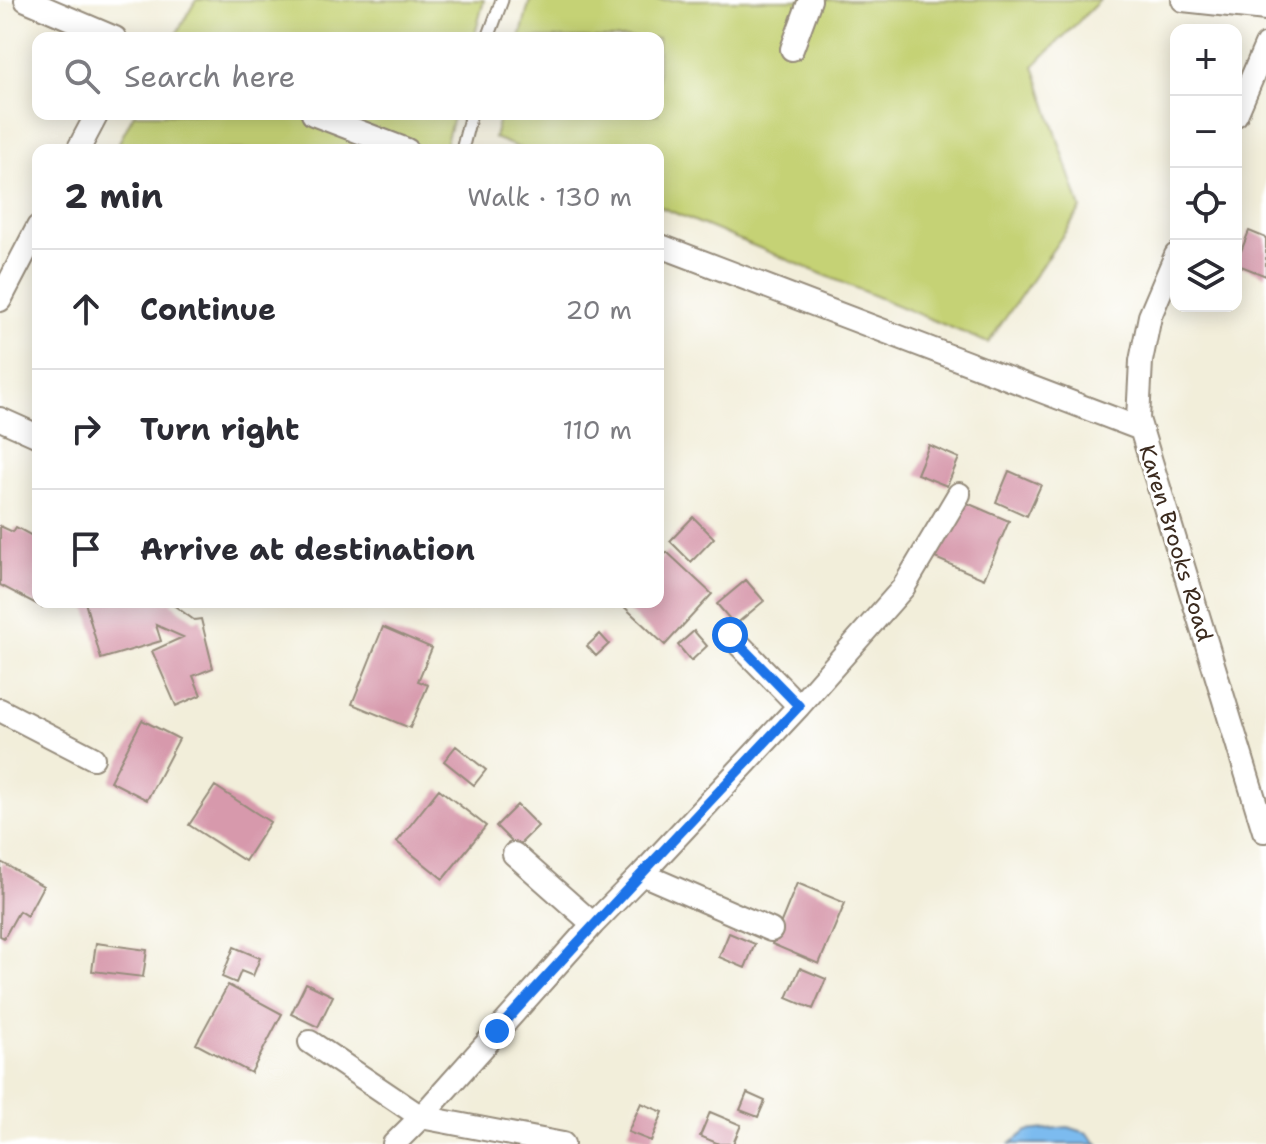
<!DOCTYPE html>
<html lang="en">
<head>
<meta charset="utf-8">
<style>
  body { margin:0; font-family:"Shantell Sans",sans-serif; background:#f7f7f7; color:#2b2b33 }
  .controls { position:absolute; right:24px; top:24px; display:grid; overflow:hidden; border-radius:16px; box-shadow:0 4px 20px #0003 }
  .controls button { width:72px; height:72px; display:grid; place-items:center; padding:0; border:0; border-bottom:2px solid #e1e1e2; background:#fff; color:#2b2b33; font:40px sans-serif }
  .stop { position:absolute; width:24px; height:24px; margin:-18px; border:6px solid #1a73e8; border-radius:50%; background:#fff }
  .stop.end { background:#1a73e8; border-color:#fff; box-shadow:0 2px 8px #0008 }
  .list { margin:0; padding:0; list-style:none }
  h2 { display:flex; justify-content:space-between; align-items:center; height:104px; margin:0; padding:0 32px; font-size:34px }
  h2 small { font-size:26px; font-weight:400; color:#7c7c81 }
  .list li { display:grid; grid-template-columns:52px 1fr auto; gap:24px; align-items:center; box-sizing:border-box; height:120px; padding:0 32px; border-top:2px solid #e1e1e2 }
  .list b { display:block; font-size:30px; white-space:nowrap }
  .list em { font-size:26px; font-style:normal; color:#7c7c81 }
  .icon { flex:none; width:44px; height:44px; fill:none; stroke:currentColor; stroke-width:2; stroke-linecap:round; stroke-linejoin:round }
  .map { position:relative; flex:none; width:1266px; height:1144px; overflow:hidden }
  .search { position:absolute; background:#fff; box-shadow:0 4px 20px #0003; left:32px; top:32px; width:632px; height:88px; display:flex; align-items:center; gap:20px; box-sizing:border-box; padding:0 28px; border-radius:16px; color:#7c7c81; font-size:30px }
  .panel { position:absolute; background:#fff; box-shadow:0 4px 20px #0003; left:32px; top:144px; width:632px; height:464px; border-radius:16px }
  .map>svg:first-child { display:block }
</style>
</head>
<body>
<div class="map">
<svg width="1266" height="1144" viewBox="0 0 1266 1144">
  <rect width="100%" height="100%" fill="#fff"/>
  <filter id="ink" filterUnits="userSpaceOnUse"><feTurbulence type="fractalNoise" baseFrequency=".0125" numOctaves="2"/><feDisplacementMap in="SourceGraphic" scale="16" xChannelSelector="R" yChannelSelector="G"/><feConvolveMatrix kernelMatrix="1 2 1 2 8 2 1 2 1" color-interpolation-filters="sRGB"/></filter>
  <filter id="wash" filterUnits="userSpaceOnUse"><feTurbulence type="fractalNoise" baseFrequency=".006" numOctaves="4" result="noise"/><feDisplacementMap in="SourceGraphic" scale="32" xChannelSelector="R" yChannelSelector="G"/><feGaussianBlur stdDeviation="1.8" result="paint"/><feColorMatrix in="noise" values="0 0 0 0 0 0 0 0 0 0 0 0 0 0 0 0 0 1.4 0 .05"/><feComposite in="paint" operator="in"/></filter>
  <g filter="url(#wash)">
    <rect width="100%" height="100%" fill="#f2eeda"/>
    <path fill="#c5d274" stroke="#807e49" stroke-width="2" d="M196,0H484L474,38H174Z
      M530,0H1100L1034,66L1081,209L988,343L658,206V150H524L494,138L500,114H658V38H520Z
      M134,114H454L446,142L447,150H115Z"/>
    <path fill="#7bbbef" stroke="#5b7286" stroke-width="2" d="M1068,1127L1087,1133L1098,1144H1010L1027,1131Z"/>
    <g id="blocks">
      <path fill="#d799ac" d="M1249,231L1266,238V276L1236,264Z
        M929,445L959,458L947,486L917,474Z
        M1009,471L1041,485L1027,516L996,502Z
        M960,500L1009,521L984,579L935,558Z
        M693,517L714,538L691,562L670,541Z
        M0,526L13,532L16,527L38,539V602H45L42,607L0,585Z
        M667,552L712,594L665,645L619,602H658V562Z
        M746,580L764,601L735,625L717,604Z
        M85,602H173L172,604L194,620L201,619L213,668L193,676L201,695L176,706L152,651L183,637L156,625L161,641L101,659Z
        M383,627L432,648L418,681L428,685L410,728L352,704Z
        M694,631L707,646L691,661L678,645Z
        M600,634L609,644L596,656L587,646Z
        M142,720L179,739L147,800L110,781Z
        M456,746L486,770L474,785L444,761Z
        M215,786L270,822L245,861L189,825Z
        M439,789L486,826L443,879L397,842Z
        M517,805L538,826L517,847L496,826Z
        M1,862L43,886L27,916L19,911L4,938L0,936Z
        M797,883L845,903L819,964L772,944Z
        M729,933L755,944L745,968L719,957Z
        M96,943L147,950L143,977L92,971Z
        M234,947L260,958L253,976L241,971L236,983L222,977Z
        M800,968L826,979L813,1009L787,998Z
        M306,983L333,996L318,1027L291,1014Z
        M228,985L282,1014L251,1073L196,1044Z
        M747,1093L765,1101L758,1117L740,1110Z
        M641,1103L663,1112L651,1141L628,1132Z
        M710,1112L741,1125L733,1144H719L700,1136Z"/>
    </g>
  </g>
  <g filter="url(#ink)">
    <use href="#blocks" fill-opacity="0" stroke="#968c7c" stroke-width="2"/>
    <g fill="none" stroke-linecap="round" stroke-linejoin="round">
      <defs>
        <path id="lane" d="M488,38L502,0
          M462,150L471,114"/>
        <path id="street" d="M26,0L115,38
          M1183,0L1266,9
          M792,49L810,0
          M313,114L407,150
          M1236,115L1266,45
          M78,150L97,114
          M658,245L1141,429
          M1176,255L1150,316L1141,361L1138,419L1264,831
          M0,300L38,227
          M0,419L38,436
          M730,635L799,706
          M0,710L93,758
          M514,854L593,924
          M642,874L771,930
          M310,1042L421,1117L563,1144
          M394,1144L421,1117L593,924L642,874L799,706L903,588L959,494"/>
      </defs>
      <use href="#lane" stroke="#968c7c" stroke-width="15"/>
      <use href="#street" stroke="#968c7c" stroke-width="26"/>
      <use href="#lane" stroke="#fff" stroke-width="11"/>
      <use href="#street" stroke="#fff" stroke-width="22"/>
    </g>
  </g>
  <g fill="none" stroke-linecap="round" stroke-linejoin="round" filter="url(#ink)">
    <path stroke="#1a73e8" stroke-width="10" d="M497,1031C596,921 698,814 799,706L730,635"/>
  </g>
  <g text-anchor="middle" dominant-baseline="central" stroke-width="6" stroke-linejoin="round" paint-order="stroke">
    <g font-size="22" fill="#3b2a1e" stroke="#fff">
      <text transform="translate(1176 543) rotate(73)">Karen Brooks Road</text>
    </g>
  </g>
</svg>
<div class="controls">
<button>+</button>
<button>−</button>
<button><svg class="icon" aria-label="locate" viewBox="0 0 24 24"><circle cx="12" cy="12" r="6"/><path d="M12 2v4M12 18v4M2 12h4M18 12h4"/></svg></button>
<button><svg class="icon" aria-label="layers" viewBox="0 0 24 24"><path d="M12 4l9 5-9 5-9-5zM3 14l9 5 9-5"/></svg></button>
</div>
<div class="stop" style="left:730px;top:635px"></div>
<div class="stop end" style="left:497px;top:1031px"></div>
<div class="search"><svg class="icon" aria-label="search" viewBox="0 0 24 24"><circle cx="10" cy="10" r="6"/><path d="M15 15l6 6"/></svg>Search here</div>
<section class="panel">
<h2>2 min<small>Walk · 130 m</small></h2>
<ul class="list">
<li><svg class="icon" aria-label="ahead" viewBox="0 0 24 24"><path d="M12 20V5M6 11l6-6 6 6"/></svg><div><b>Continue</b></div><em>20 m</em></li>
<li><svg class="icon" aria-label="right" viewBox="0 0 24 24"><path d="M7 20v-9h11M14 6l5 5-5 5"/></svg><div><b>Turn right</b></div><em>110 m</em></li>
<li><svg class="icon" aria-label="arrive" viewBox="0 0 24 24"><path d="M6 21V4h12l-3 4 3 4H6"/></svg><div><b>Arrive at destination</b></div></li>
</ul>
</section>
</div>
</body>
</html>
